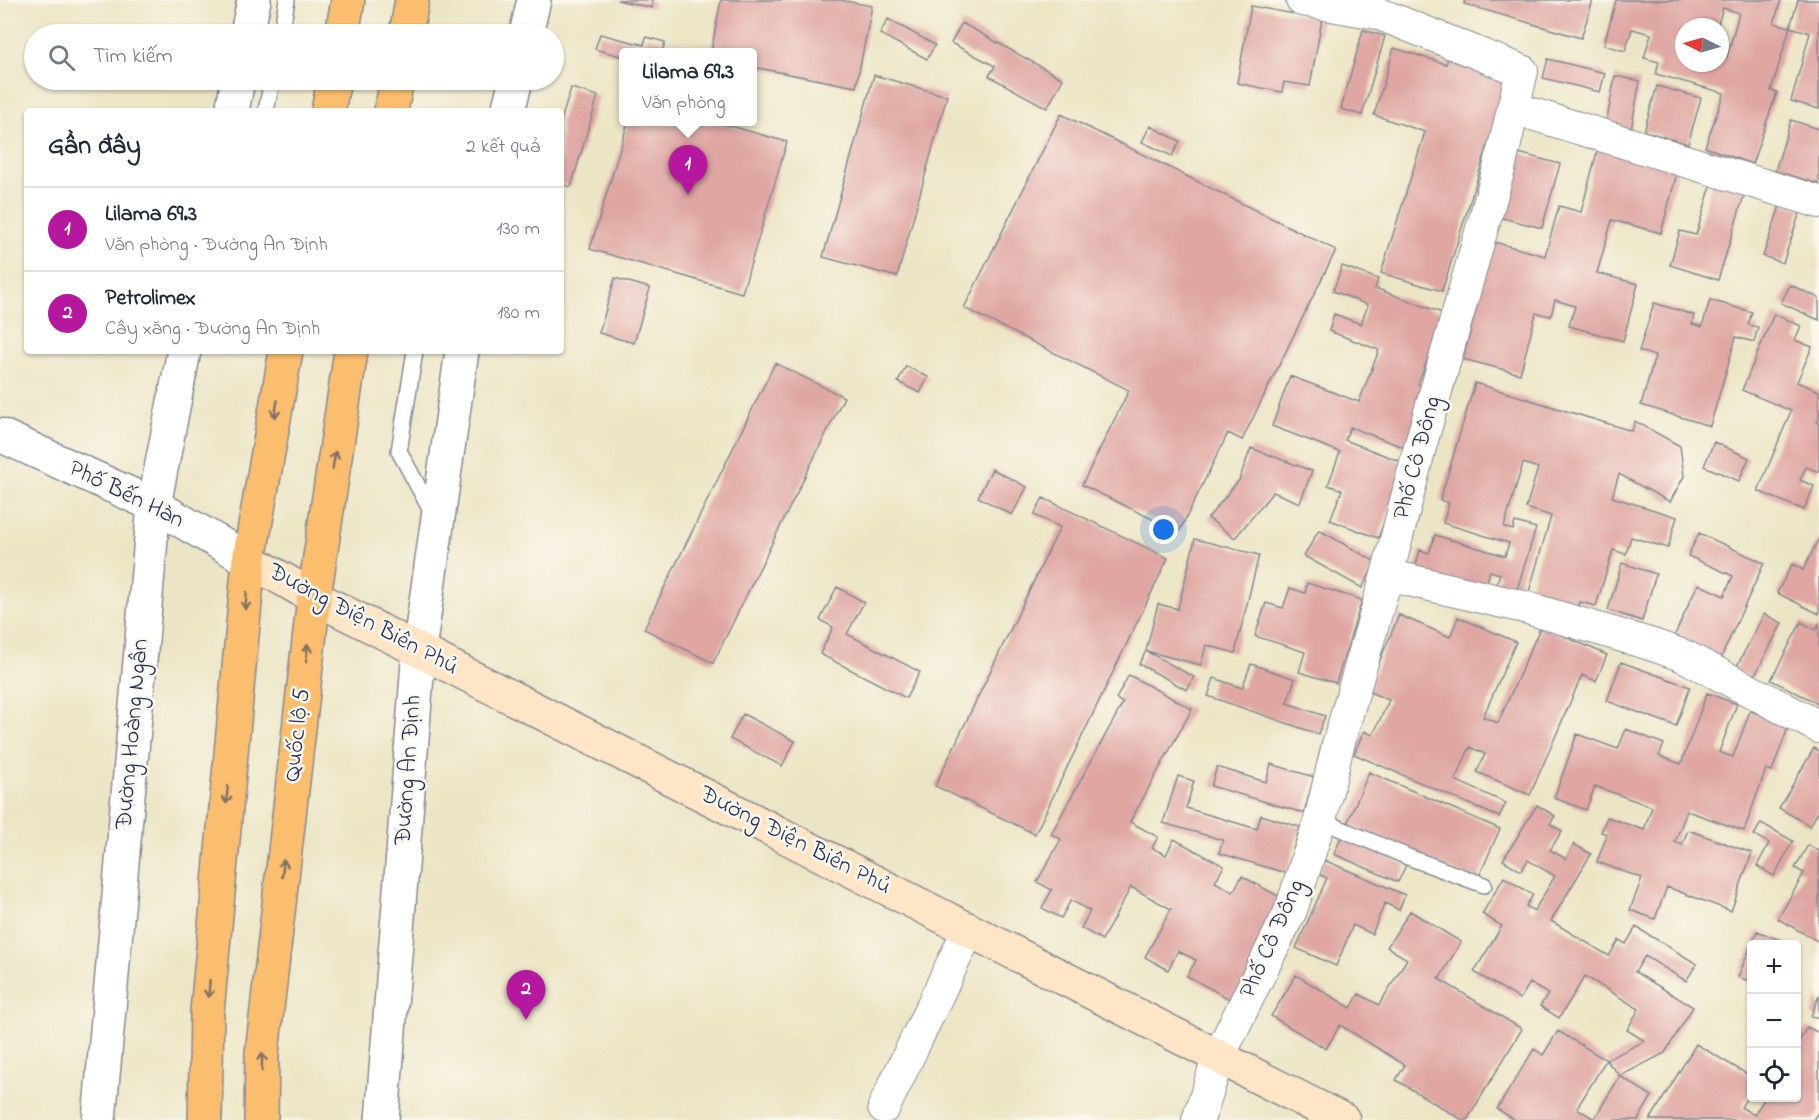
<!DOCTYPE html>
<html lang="vi">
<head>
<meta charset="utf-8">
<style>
  body { margin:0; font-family:"Indie Flower",sans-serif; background:#f2f2f3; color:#1f2937 }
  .controls { position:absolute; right:18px; bottom:18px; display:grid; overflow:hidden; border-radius:6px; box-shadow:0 2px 4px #0004 }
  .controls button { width:54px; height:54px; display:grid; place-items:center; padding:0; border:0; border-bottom:2px solid #e0e1e3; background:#fff; color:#1f2937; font:30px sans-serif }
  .compass { position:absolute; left:1675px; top:18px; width:54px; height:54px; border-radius:50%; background:#fff; box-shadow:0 2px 4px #0004; rotate:275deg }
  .you { position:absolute; left:1164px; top:530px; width:21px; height:21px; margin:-15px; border:4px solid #fff; border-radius:50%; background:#1a73e8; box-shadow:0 0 0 9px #1a73e833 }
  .badge { display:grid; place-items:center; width:39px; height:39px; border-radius:50%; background:#b5179e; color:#fff; font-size:20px; font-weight:700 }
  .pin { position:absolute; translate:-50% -50px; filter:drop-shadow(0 2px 3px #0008) }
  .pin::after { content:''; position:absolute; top:32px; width:21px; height:18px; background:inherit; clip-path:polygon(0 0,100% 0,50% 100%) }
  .popup { position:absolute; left:619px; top:48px; width:138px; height:78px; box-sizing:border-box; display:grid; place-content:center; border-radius:6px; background:#fff; filter:drop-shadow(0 2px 4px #0005); font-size:20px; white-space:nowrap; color:#747a83 }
  .popup b { font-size:22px; color:#1f2937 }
  .popup::after { content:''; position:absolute; left:50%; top:100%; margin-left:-12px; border:12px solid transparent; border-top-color:#fff }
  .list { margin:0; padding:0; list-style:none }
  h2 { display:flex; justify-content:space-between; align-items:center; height:78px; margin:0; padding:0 24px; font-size:26px }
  h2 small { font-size:20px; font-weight:400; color:#747a83 }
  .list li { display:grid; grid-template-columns:39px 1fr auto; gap:18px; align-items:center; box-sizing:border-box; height:84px; padding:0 24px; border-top:2px solid #e0e1e3 }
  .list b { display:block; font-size:22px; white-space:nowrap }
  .list p { margin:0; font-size:20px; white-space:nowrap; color:#747a83 }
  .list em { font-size:20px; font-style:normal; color:#747a83 }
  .icon { flex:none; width:33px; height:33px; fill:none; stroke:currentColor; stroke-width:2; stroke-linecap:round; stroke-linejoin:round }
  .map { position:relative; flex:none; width:1819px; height:1120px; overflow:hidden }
  .search { position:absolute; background:#fff; box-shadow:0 2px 4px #0004; left:24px; top:24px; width:540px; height:66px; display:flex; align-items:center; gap:15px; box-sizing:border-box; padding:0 21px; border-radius:33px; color:#747a83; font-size:22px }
  .panel { position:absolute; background:#fff; box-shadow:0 2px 4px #0004; left:24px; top:108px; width:540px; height:246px; border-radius:6px }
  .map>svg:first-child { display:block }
</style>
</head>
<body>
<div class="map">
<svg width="1819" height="1120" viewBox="0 0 1819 1120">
  <rect width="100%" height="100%" fill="#fbf7ec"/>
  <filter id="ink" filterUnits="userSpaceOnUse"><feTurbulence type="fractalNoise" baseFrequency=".0167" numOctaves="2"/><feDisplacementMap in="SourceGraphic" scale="12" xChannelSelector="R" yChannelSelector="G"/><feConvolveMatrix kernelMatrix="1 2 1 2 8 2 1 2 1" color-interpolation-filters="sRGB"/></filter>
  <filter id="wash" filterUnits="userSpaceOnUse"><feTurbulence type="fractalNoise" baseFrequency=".008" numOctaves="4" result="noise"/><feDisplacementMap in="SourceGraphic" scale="24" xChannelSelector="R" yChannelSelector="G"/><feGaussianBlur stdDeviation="1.35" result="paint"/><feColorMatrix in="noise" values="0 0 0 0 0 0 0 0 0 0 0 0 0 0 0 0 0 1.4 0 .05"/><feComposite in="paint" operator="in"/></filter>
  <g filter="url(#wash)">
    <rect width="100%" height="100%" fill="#ece5c5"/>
    <g id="blocks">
      <path fill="#dfa6a2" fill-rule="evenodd" d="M617,0H653L652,8Z
        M721,0H840L872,6L856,87L753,67V52H711Z
        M1465,0H1593L1581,38L1464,4Z
        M1616,0H1781L1774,23L1790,27L1771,91L1777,92L1752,164L1705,147L1724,93L1656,74L1659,62L1644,58L1651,34L1632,29L1625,51L1604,45ZM1723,8L1739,13L1727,57L1720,55V63H1684V27H1717Z
        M1798,0H1819V109L1791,101L1810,33L1790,27Z
        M1251,6L1322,19L1310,86L1284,82L1282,92L1237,83Z
        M888,19L935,45L927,59L880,34Z
        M962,23L1063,79L1047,108L989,76L995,66L951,43Z
        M1363,30L1385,36L1362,115L1341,109Z
        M600,34L644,45L646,37L665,42L662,52H624V57L595,49Z
        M1394,48L1446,64L1450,52L1511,71L1442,291L1381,273L1425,132L1374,115Z
        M1548,59L1605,73L1600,92L1543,78Z
        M874,75L947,96L897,277L823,257Z
        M1615,76L1640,81L1630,135L1605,130Z
        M1657,86L1701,98L1688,144L1644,131Z
        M571,88L598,96L571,187L561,184V121Z
        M1061,114L1336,250L1242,440L1228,433L1179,532L1082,485L1129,390L964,308Z
        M1791,120L1819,129V184L1775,171Z
        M628,122H717L787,142L742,293L590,249Z
        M1150,126L1180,141L1172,156L1142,142Z
        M1598,148L1678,169L1661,233L1612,220L1597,273L1638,284L1623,341L1569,326L1575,306L1555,300L1551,316L1536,313L1520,374L1463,359L1494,242L1545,256L1559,206L1581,212Z
        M1515,152L1560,164L1542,228L1498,217Z
        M1713,179L1746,189L1718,280L1670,265L1680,231L1696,235Z
        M1781,203L1801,209L1783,263L1763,256Z
        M1342,266L1378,279L1375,288L1445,314L1418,384L1434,390L1411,450L1350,427L1345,440L1407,464L1378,538L1330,520L1342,490L1328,485L1340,452L1272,426L1290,376L1359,402L1379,350L1329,331L1334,314L1361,324L1368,305L1333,291Z
        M615,278L650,288L634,343L599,333Z
        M1790,285L1819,298V320L1781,303Z
        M1710,300L1752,312L1748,325L1758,327L1754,342L1736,337L1710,426L1641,405L1655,356L1639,351L1654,303L1694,315L1692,324L1702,327Z
        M1774,314L1801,326L1795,340L1812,347L1797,382L1819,391V418L1817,422L1819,423V472L1806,467L1800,480L1814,486L1804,510L1758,491L1791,411L1742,390Z
        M775,363L844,397L713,663L644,629Z
        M906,366L928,377L920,393L898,382Z
        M1475,383L1632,431L1635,421L1680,446L1684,476L1670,502L1619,474L1612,497L1677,517L1668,548L1631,537L1626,554L1613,550L1596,606L1580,602L1576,616L1528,595L1551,516L1526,508L1538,468L1523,463L1504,527L1513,530L1515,522L1536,528L1516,593L1496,586L1500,574L1490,571L1484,593L1414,572L1420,550L1429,553L1435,535L1505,556L1509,543L1443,523L1449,503L1440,500Z
        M1714,442L1749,458L1739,481L1704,466Z
        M1251,448L1312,471L1300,503L1273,492L1235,538L1208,518L1239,480Z
        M992,469L1027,487L1012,515L978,497Z
        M1043,498L1168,558L1035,834L935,786L1060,527L1034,515Z
        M1319,530L1376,562L1362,588L1304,556Z
        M1699,533L1764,563L1719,662L1672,641L1698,584L1724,596L1733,576L1688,556Z
        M1819,538V614L1777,593L1792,564L1803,570Z
        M1195,539L1259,555L1235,653L1206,645L1201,665L1146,651L1194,677L1187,690L1139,664L1146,651L1158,604L1178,609Z
        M1622,563L1656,574L1642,621L1608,610Z
        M1307,583L1362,600L1336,683L1299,672L1305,652L1255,636L1266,603L1283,608L1290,588L1305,593Z
        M837,587L864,602L847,634L920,672L906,698L820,654L833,627L820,620Z
        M1764,614L1782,623L1753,679L1735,670Z
        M1399,615L1450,637L1458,617L1516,642L1483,717L1498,723L1541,626L1607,655L1596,681L1582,675L1530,795L1477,772L1485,754L1470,747L1455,780L1506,803L1499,817L1354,754L1364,731L1373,735L1389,700L1367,691Z
        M1801,622L1816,630L1819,623V704L1771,680Z
        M1621,662L1690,687L1676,726L1607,701Z
        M1251,664L1295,679L1287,703L1325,716L1318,734L1208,696L1214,678L1242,688Z
        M1129,675L1192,709L1130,822L1158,837L1152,848L1166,855L1174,839L1224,866L1215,882L1233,892L1242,876L1287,901L1244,1007L1187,976L1196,960L1178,951L1168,970L1145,957L1171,909L1131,887L1102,940L1081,928L1090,911L1071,900L1061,918L1042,908L1052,890L1037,882L1061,839L1051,834L1123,703L1116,699Z
        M1707,693L1737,704L1719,752L1733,757L1750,711L1789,725L1772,771L1766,769L1744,831L1687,811L1675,842L1682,845L1688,830L1752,853L1731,911L1667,887L1655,919L1630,910L1642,878L1597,862L1607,834L1601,832L1607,817L1644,830L1652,807L1595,786L1586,810L1554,798L1577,734L1618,749L1626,729L1664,744L1659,756L1681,764Z
        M743,714L795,741L782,766L730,739Z
        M1814,748L1819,751V810L1810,826L1779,808Z
        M1271,764L1314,777L1304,813L1211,786L1217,767L1266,782Z
        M1369,772L1500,829L1477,881L1347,824Z
        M1178,776L1194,781L1186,808L1257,829L1261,815L1300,827L1286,873L1219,853L1223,840L1163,823Z
        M1537,805L1555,816L1550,824L1562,831L1550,850L1566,859L1574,844L1591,854L1551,921L1609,956L1619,940L1626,944L1636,927L1697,964L1686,981L1645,956L1635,972L1693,1007L1665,1053L1620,1076L1652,1096L1638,1120H1515L1497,1109L1534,1049L1543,1055L1558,1031L1606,1060L1645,1041L1627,1030L1639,1009L1585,976L1559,1018L1540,1006L1548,994L1530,983L1520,999L1474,972L1502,926L1482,914L1504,877L1533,895L1526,906L1534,911L1555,876L1528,860L1521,871L1503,860ZM1606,1060L1620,1076L1594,1119L1577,1108Z
        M1761,823L1793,841L1774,876L1757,866L1769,843L1754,835Z
        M1341,837L1406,865L1398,882L1334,854Z
        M1808,845L1819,851V942L1778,919L1804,873L1795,868Z
        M1324,860L1405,895L1399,910L1385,903L1372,934L1353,925L1336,966L1296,948L1327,878L1318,874Z
        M1410,911L1461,942L1439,979L1522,1029L1467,1120H1462L1396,1080L1405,1065L1340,1025L1326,1049L1271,1016L1296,975L1351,1008L1359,994L1379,1005L1407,959L1387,947Z
        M1757,931L1790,944H1752V982L1738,977Z
        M1819,995V1018L1811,1016Z
        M1807,1027L1819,1033V1111L1813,1120H1650L1696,1044L1752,1077V1090L1741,1107L1754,1115L1765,1098H1797V1045Z"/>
    </g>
  </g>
  <g filter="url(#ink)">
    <use href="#blocks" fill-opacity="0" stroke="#848a92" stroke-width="1.5"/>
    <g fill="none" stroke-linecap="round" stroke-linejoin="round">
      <defs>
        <path id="service" d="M281,34L287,0
          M266,111L272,80
          M415,351L399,451L434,516
          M1320,820L1408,857L1484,885"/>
        <path id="minor" d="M1513,108L1819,202
          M1387,575L1524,607L1653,645L1684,656L1819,727
          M884,1107L969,929
          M1198,1120L1219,1056L1291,910L1320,820L1338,745L1387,575L1420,447L1499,169L1522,71L1377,13L1302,0"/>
        <path id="tertiary" d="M247,34L254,0
          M526,34L534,0
          M232,111L238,80
          M508,111L516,80
          M0,435L154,505L249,560
          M99,1120L154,505L184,351
          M382,1120L419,650L462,351"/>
        <path id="secondary" d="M249,560L314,597L1343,1120"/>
        <path id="trunk" d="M342,34L348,0
          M406,34L412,0
          M328,111L334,80
          M391,111L397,80
          M205,1120L207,1012L249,560L286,351
          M261,1120L262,1053L314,597L351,351"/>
      </defs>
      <use href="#service" stroke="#848a92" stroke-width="18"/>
      <use href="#minor" stroke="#848a92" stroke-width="34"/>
      <use href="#tertiary" stroke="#848a92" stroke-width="36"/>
      <use href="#secondary" stroke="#848a92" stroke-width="36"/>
      <use href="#trunk" stroke="#848a92" stroke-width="36"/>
      <use href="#service" stroke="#fff" stroke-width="15"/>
      <use href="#minor" stroke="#fff" stroke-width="32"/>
      <use href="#tertiary" stroke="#fff" stroke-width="33"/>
      <use href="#secondary" stroke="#fde5c5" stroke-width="33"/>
      <use href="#trunk" stroke="#fbbd6e" stroke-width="33"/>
    </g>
    <defs><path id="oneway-shaft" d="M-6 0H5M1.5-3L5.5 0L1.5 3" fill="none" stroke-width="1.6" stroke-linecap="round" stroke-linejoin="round" transform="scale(1.5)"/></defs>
    <g stroke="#806f65">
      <use href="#oneway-shaft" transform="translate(276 409) rotate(100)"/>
      <use href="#oneway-shaft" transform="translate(334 460) rotate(-81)"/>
      <use href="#oneway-shaft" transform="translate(246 601) rotate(95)"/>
      <use href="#oneway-shaft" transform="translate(307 653) rotate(-84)"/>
      <use href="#oneway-shaft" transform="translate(227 795) rotate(95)"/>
      <use href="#oneway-shaft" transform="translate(283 868) rotate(-84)"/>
      <use href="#oneway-shaft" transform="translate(209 989) rotate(95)"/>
      <use href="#oneway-shaft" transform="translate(262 1062) rotate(-88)"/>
    </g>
  </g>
  <g text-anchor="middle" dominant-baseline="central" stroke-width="5" stroke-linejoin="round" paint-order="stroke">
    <g font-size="24" fill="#1b2f5e" stroke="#fbf7ec">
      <text transform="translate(1418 458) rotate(-75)">Phố Cô Đông</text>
      <text transform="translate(126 495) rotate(26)">Phố Bến Hàn</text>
      <text transform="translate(363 620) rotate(28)">Đường Điện Biên Phủ</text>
      <text transform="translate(133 734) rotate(-85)">Đường Hoàng Ngân</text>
      <text transform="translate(298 735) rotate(-84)">Quốc lộ 5</text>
      <text transform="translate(409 770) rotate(-86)">Đường An Định</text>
      <text transform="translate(795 841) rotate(27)">Đường Điện Biên Phủ</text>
      <text transform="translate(1273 939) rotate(-66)">Phố Cô Đông</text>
    </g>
  </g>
</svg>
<div class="controls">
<button>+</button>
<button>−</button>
<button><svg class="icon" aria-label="locate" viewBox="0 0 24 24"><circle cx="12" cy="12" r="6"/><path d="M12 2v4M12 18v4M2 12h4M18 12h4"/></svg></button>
</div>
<svg class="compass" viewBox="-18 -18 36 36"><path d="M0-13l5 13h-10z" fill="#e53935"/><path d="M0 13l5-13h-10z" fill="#747a83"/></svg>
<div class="you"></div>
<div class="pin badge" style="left:688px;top:195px">1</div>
<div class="popup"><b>Lilama 69.3</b>Văn phòng</div>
<div class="pin badge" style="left:526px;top:1020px">2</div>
<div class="search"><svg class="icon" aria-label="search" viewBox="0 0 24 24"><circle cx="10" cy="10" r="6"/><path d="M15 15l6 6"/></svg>Tìm kiếm</div>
<section class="panel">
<h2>Gần đây<small>2 kết quả</small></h2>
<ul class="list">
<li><span class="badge">1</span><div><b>Lilama 69.3</b><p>Văn phòng · Đường An Định</p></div><em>130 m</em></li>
<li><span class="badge">2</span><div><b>Petrolimex</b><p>Cây xăng · Đường An Định</p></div><em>180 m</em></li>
</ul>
</section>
</div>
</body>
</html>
